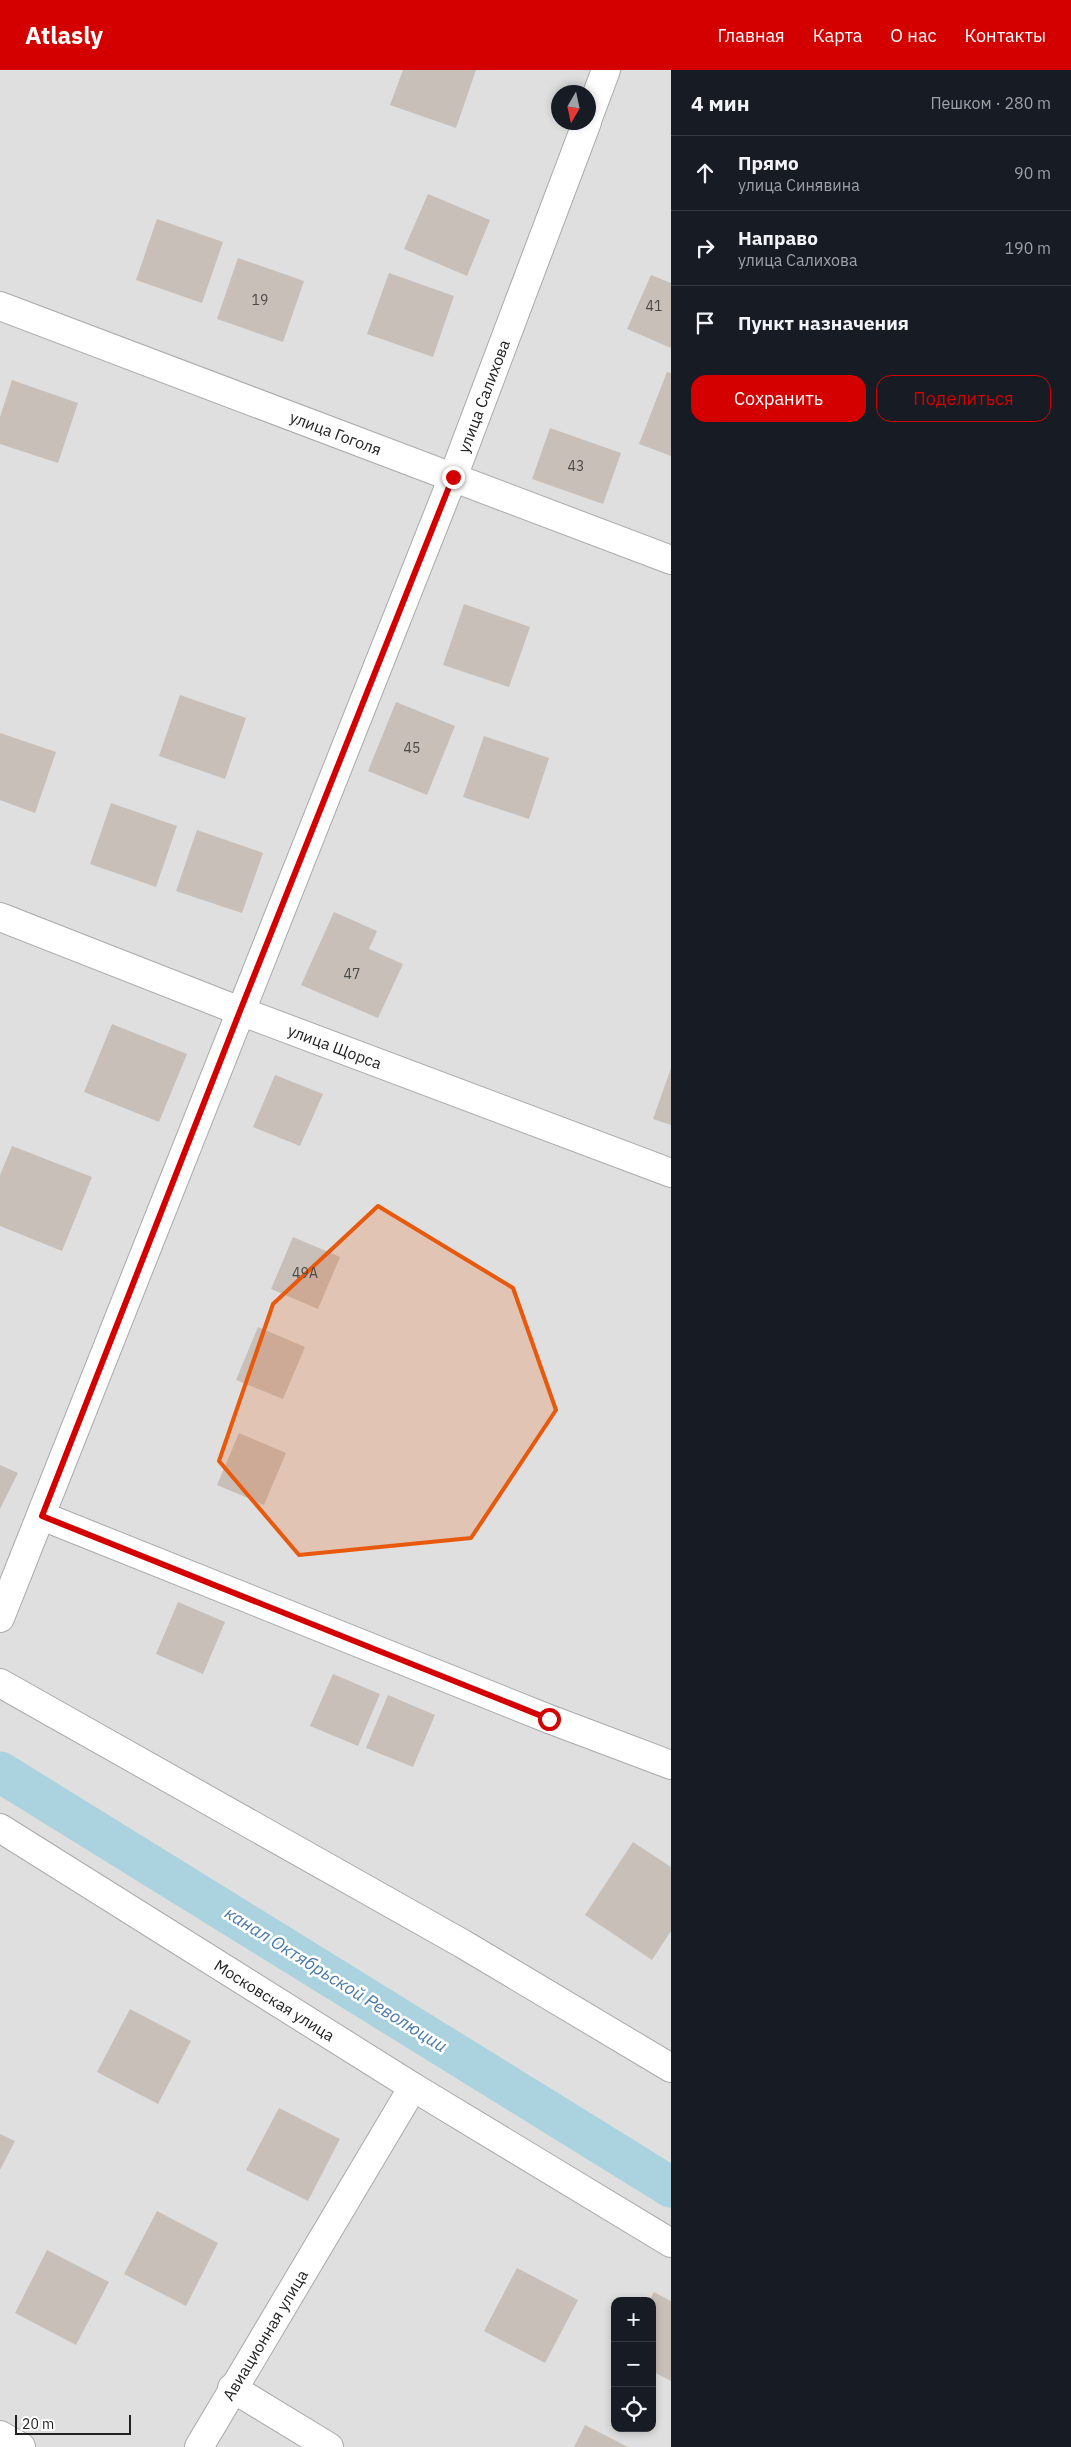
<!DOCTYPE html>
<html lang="ru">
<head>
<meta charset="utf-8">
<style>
  body { margin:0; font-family:"IBM Plex Sans",sans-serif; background:#242831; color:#f1f3f6 }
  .controls { position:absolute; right:15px; bottom:15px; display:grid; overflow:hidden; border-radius:10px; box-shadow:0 2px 8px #0003 }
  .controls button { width:45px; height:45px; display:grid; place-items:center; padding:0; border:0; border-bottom:1px solid #363941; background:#171b24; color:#f1f3f6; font:25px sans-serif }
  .compass { position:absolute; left:551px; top:15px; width:45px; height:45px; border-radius:50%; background:#171b24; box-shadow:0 2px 8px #0003; rotate:189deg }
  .scale { position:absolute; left:15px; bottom:12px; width:116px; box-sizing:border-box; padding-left:5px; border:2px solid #222; border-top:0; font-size:14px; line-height:18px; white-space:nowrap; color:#222; -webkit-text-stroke:4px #fff; paint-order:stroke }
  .stop { position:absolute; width:15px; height:15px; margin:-11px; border:4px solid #d40000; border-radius:50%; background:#fff }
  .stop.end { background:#d40000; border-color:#fff; box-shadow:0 1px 5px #0008 }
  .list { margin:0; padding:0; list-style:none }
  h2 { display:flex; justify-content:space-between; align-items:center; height:65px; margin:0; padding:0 20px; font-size:21px }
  h2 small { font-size:16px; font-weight:400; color:#9ea1a6 }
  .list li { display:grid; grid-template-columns:32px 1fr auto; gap:15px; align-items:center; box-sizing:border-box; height:75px; padding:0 20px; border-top:1px solid #363941 }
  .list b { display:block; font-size:19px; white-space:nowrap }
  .list p { margin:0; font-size:16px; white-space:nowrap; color:#9ea1a6 }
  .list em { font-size:16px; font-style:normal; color:#9ea1a6 }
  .actions { display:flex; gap:10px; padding:15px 20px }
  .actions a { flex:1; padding:11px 0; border:1px solid #d40000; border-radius:15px; text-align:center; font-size:18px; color:#d40000 }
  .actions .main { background:#d40000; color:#fff }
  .icon { flex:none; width:28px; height:28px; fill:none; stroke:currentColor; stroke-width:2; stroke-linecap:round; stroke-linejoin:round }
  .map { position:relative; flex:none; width:671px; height:2377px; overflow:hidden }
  header { display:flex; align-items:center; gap:30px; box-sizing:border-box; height:70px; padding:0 25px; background:#d40000; color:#fff }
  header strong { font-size:24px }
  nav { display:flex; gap:28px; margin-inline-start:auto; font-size:18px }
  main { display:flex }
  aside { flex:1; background:#171b24 }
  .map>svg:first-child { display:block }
</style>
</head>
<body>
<header>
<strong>Atlasly</strong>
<nav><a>Главная</a><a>Карта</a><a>О нас</a><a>Контакты</a></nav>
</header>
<main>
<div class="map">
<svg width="671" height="2377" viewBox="0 0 671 2377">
  <rect width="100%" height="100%" fill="#f2efe9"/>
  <path fill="#e0dfdf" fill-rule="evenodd" d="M0,0H671V2377H0ZM558,22H588V52H558ZM615,2231H652V2358H615Z"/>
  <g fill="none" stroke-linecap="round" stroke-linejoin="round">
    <path stroke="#aad3df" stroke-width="41" d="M0,1702L671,2117"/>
  </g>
  <path fill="#c7bfb8" d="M403,0H476L456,58L390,35Z
    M428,124L490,150L467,206L404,179Z
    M157,149L223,172L202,233L136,210Z
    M238,188L304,211L283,272L217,249Z
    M389,203L454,226L433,287L367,264Z
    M651,205L671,213V278L627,259Z
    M667,302L671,303V386L639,374Z
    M12,310L78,333L58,393L0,374V347Z
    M550,358L621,383L603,434L532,409Z
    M464,534L530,557L509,617L443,595Z
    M180,625L246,648L225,709L159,686Z
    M396,632L455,656L427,725L368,701Z
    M0,663L56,682L35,743L0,730Z
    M484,666L549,688L529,749L463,727Z
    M111,733L177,756L156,817L90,794Z
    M197,760L263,783L242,843L176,821Z
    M334,842L377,861L369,879L403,894L378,948L301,915Z
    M112,954L187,984L159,1052L84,1022Z
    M671,998V1055L653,1049Z
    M275,1005L323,1024L300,1076L253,1057Z
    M12,1076L92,1107L62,1181L0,1156V1105Z
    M293,1167L340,1187L318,1239L271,1219Z
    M258,1257L305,1277L283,1329L236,1310Z
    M239,1363L286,1383L264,1435L217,1415Z
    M0,1395L18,1403L0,1439Z
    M178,1532L225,1552L203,1604L156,1584Z
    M333,1604L380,1624L358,1676L310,1656Z
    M388,1625L435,1645L413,1697L366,1678Z
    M633,1772L671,1797V1861L652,1890L585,1845Z
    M130,1939L191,1971L158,2034L97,2002Z
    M279,2038L340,2069L308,2131L246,2100Z
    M0,2064L15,2071L0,2100Z
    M157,2141L218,2173L186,2236L124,2204Z
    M47,2180L109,2212L76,2275L15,2243Z
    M517,2198L578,2230L545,2293L484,2261Z
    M654,2222L671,2231V2311L652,2301V2231H649Z
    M585,2355L628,2377H574Z"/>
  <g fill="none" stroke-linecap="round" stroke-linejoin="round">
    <defs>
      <g id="street">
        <path d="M588,48L606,0"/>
        <path id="s1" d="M0,236L671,490"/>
        <path id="s2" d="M0,847L240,941L671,1103"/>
        <path d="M42,1446L549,1649L671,1695"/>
        <path id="s3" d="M0,1548L453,407L587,52"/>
        <path d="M0,1613L463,1874L671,1998"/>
        <path id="s4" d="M0,1758L413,2017L199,2377"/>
        <path d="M413,2017L671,2173"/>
        <path d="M232,2318L329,2377"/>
        <path d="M0,2365L21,2377"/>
      </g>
    </defs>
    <use href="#street" stroke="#a9a9a9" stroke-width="30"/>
    <use href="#street" stroke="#fff" stroke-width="28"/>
  </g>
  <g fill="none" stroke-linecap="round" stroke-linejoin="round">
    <path stroke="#d40000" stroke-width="6" d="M453,407L240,941L42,1446L549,1649"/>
  </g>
  <path fill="#e8590c" fill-opacity="0.2" stroke="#e8590c" stroke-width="4" stroke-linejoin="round" d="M378,1136L513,1218L556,1340L471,1468L299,1485L219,1391L273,1234Z"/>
  <g text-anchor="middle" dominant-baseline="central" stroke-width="5" stroke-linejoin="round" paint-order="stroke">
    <g font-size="14" fill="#4b4948">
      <text x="260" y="230">19</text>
      <text x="654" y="236">41</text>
      <text x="576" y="396">43</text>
      <text x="412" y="678">45</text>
      <text x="352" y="904">47</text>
      <text x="305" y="1203">49А</text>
    </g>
    <g font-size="16" fill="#222" stroke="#fff">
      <text stroke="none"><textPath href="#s3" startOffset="1314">улица Салихова</textPath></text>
      <text stroke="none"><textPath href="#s1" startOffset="359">улица Гоголя</textPath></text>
      <text stroke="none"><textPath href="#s2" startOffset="359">улица Щорса</textPath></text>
      <text stroke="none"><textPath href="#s4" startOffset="324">Московская улица</textPath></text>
      <text transform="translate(265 2265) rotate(-59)">Авиационная улица</text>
    </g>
    <g font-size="18" font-style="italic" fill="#4a7aab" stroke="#fff">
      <text transform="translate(336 1909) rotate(32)">канал Октябрьской Революции</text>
    </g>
  </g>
</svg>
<div class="controls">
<button>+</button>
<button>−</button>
<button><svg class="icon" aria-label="locate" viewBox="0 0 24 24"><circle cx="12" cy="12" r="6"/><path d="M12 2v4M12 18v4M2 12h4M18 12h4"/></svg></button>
</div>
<svg class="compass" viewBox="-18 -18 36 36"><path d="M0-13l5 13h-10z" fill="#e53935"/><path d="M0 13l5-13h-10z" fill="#9ea1a6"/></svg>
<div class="scale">20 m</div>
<div class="stop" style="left:549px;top:1649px"></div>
<div class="stop end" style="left:453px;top:407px"></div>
</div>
<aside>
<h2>4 мин<small>Пешком · 280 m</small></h2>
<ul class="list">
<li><svg class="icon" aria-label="ahead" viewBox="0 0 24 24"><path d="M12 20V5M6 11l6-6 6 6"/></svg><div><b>Прямо</b><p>улица Синявина</p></div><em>90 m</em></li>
<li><svg class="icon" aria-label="right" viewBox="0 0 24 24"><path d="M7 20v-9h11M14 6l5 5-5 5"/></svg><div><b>Направо</b><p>улица Салихова</p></div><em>190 m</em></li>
<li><svg class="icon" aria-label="arrive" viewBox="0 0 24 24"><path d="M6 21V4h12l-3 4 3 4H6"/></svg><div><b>Пункт назначения</b></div></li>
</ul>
<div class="actions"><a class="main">Сохранить</a><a>Поделиться</a></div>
</aside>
</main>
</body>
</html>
